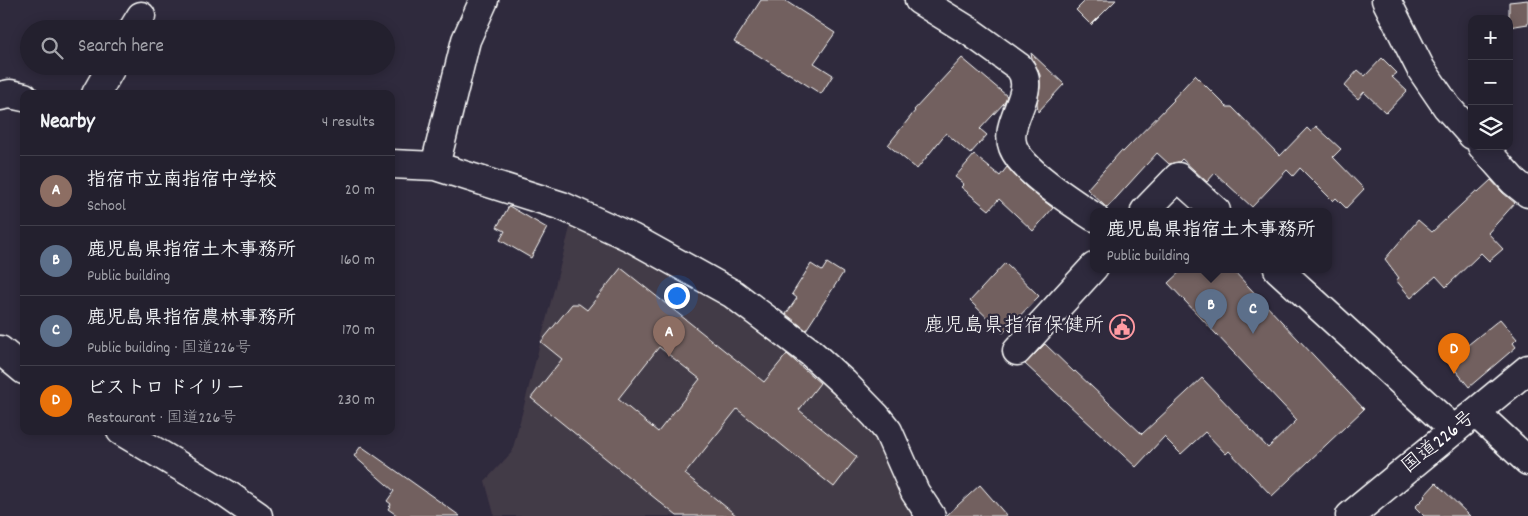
<!DOCTYPE html>
<html lang="en">
<head>
<meta charset="utf-8">
<style>
  body { margin:0; font-family:Dekko,"Klee One",sans-serif; background:#2b2836; color:#f1f3f6 }
  .controls { position:absolute; right:15px; top:15px; display:grid; overflow:hidden; border-radius:10px; box-shadow:0 2px 12px #0003 }
  .controls button { width:45px; height:45px; display:grid; place-items:center; padding:0; border:0; border-bottom:1px solid #403e4a; background:#23202e; color:#f1f3f6; font:25px sans-serif }
  .you { position:absolute; left:676px; top:295px; width:18px; height:18px; margin:-12px; border:4px solid #fff; border-radius:50%; background:#1a73e8; box-shadow:0 0 0 8px #1a73e833 }
  .badge { display:grid; place-items:center; width:32px; height:32px; border-radius:50%; background:#d93025; color:#fff; font-size:16px; font-weight:700 }
  .pin { position:absolute; translate:-50% -41px; filter:drop-shadow(0 1px 2px #0008) }
  .pin::after { content:''; position:absolute; top:26px; width:18px; height:15px; background:inherit; clip-path:polygon(0 0,100% 0,50% 100%) }
  .popup { position:absolute; left:1090px; top:208px; width:242px; height:65px; box-sizing:border-box; display:grid; place-content:center; border-radius:10px; background:#23202e; filter:drop-shadow(0 1px 4px #0005); font-size:16px; white-space:nowrap; color:#a3a3aa }
  .popup b { font-size:19px; color:#f1f3f6 }
  .popup::after { content:''; position:absolute; left:50%; top:100%; margin-left:-10px; border:10px solid transparent; border-top-color:#23202e }
  .list { margin:0; padding:0; list-style:none }
  h2 { display:flex; justify-content:space-between; align-items:center; height:65px; margin:0; padding:0 20px; font-size:21px }
  h2 small { font-size:16px; font-weight:400; color:#a3a3aa }
  .list li { display:grid; grid-template-columns:32px 1fr auto; gap:15px; align-items:center; box-sizing:border-box; height:70px; padding:0 20px; border-top:1px solid #403e4a }
  .list b { display:block; font-size:19px; white-space:nowrap }
  .list p { margin:0; font-size:16px; white-space:nowrap; color:#a3a3aa }
  .list em { font-size:16px; font-style:normal; color:#a3a3aa }
  .icon { flex:none; width:28px; height:28px; fill:none; stroke:currentColor; stroke-width:2; stroke-linecap:round; stroke-linejoin:round }
  .map { position:relative; flex:none; width:1528px; height:516px; overflow:hidden }
  .search { position:absolute; background:#23202e; box-shadow:0 2px 12px #0003; left:20px; top:20px; width:375px; height:55px; display:flex; align-items:center; gap:12px; box-sizing:border-box; padding:0 18px; border-radius:28px; color:#a3a3aa; font-size:19px }
  .panel { position:absolute; background:#23202e; box-shadow:0 2px 12px #0003; left:20px; top:90px; width:375px; height:345px; border-radius:10px }
  .map>svg:first-child { display:block }
</style>
</head>
<body>
<div class="map">
<svg width="1528" height="516" viewBox="0 0 1528 516">
  <rect width="100%" height="100%" fill="#2f2a3d"/>
  <filter id="ink" filterUnits="userSpaceOnUse"><feTurbulence type="fractalNoise" baseFrequency=".02" numOctaves="2"/><feDisplacementMap in="SourceGraphic" scale="10" xChannelSelector="R" yChannelSelector="G"/><feConvolveMatrix kernelMatrix="1 2 1 2 8 2 1 2 1" color-interpolation-filters="sRGB"/></filter>
  <g filter="url(#ink)">
    <path fill="#433a47" d="M572,220L708,290L778,337L880,434L921,516H493L494,514L485,481L512,452Z"/>
    <path fill="#72615f" stroke="#fff" fill-rule="evenodd" d="M761,0H784L835,33L814,63L833,75L821,94L788,73V74L756,54L734,42Z
      M1086,0H1116L1091,25L1076,10Z
      M1528,0V24L1509,27V2Z
      M1031,53L1064,84L1038,112L1037,103L1040,88V75L1032,58Z
      M962,58L1007,96L1004,103L980,129L987,135L970,154L946,133L917,169L888,145L915,111L914,110Z
      M1382,58L1397,73L1392,77L1407,91L1386,113L1364,92L1358,99L1344,86L1358,70L1365,76Z
      M1195,75L1227,107H1232L1280,156L1307,128L1311,132L1316,126L1341,149L1333,157L1364,189L1346,208L1336,198L1333,201L1300,168L1293,176L1287,170L1252,207L1215,173L1207,182L1182,159L1179,162L1169,164L1157,153L1107,208L1087,189L1121,151L1123,152L1174,100L1173,99Z
      M974,155L1000,176L1007,167L1026,187L1053,208L1033,231L999,199L989,210L961,187L964,184L955,177Z
      M1491,180L1503,193L1515,203L1488,233L1503,249L1489,261L1481,253L1446,287L1436,276L1411,298L1396,280L1399,278L1385,259L1418,220L1432,232L1476,191L1478,192Z
      M509,206L547,228L531,258L500,240L505,231L497,227Z
      M827,263L843,273L806,330L786,314L797,298L792,294L811,264L822,271Z
      M1005,263L1039,296L1003,333L970,301Z
      M621,268L764,382L787,354L820,383L799,410L857,457L834,487L737,409L685,474L737,516H677L531,398L562,359L541,342L572,304H579L587,310ZM659,347L700,379L658,432L618,399Z
      M1183,269H1232L1364,409L1272,496L1229,451L1226,454L1205,432L1181,454L1164,437L1136,467L1025,364L1045,344L1074,372L1075,371L1142,434L1202,378L1268,448L1297,420L1168,283Z
      M1500,319L1517,339L1513,343L1516,347L1469,387L1448,361Z
      M361,446L460,516H398L388,509L391,504L387,501L394,491L354,456Z
      M1436,483L1470,516H1424L1415,507L1425,497L1424,496Z
      M980,485L1007,516H946L947,515Z"/>
    <g fill="none" stroke-linecap="round" stroke-linejoin="round">
      <defs>
        <path id="minor" d="M919,0L969,31L1019,67C1039,91 1003,120 1013,147C1022,171 1072,202 1094,217
          M1386,0L1421,69L1447,107L1472,135
          M133,29L141,16
          M96,94L112,66
          M0,96L10,94L24,97
          M1482,146L1513,181L1528,193
          M391,164L435,166L562,206L632,238L733,294L810,352L844,383L876,416L888,431L915,492L931,516
          M435,166L466,40L484,0
          M1145,211L1178,177L1216,211
          M1278,269L1454,430
          M0,350L24,370
          M1017,351L1094,267
          M1476,413L1528,461
          M121,431L228,495L258,516"/>
        <path id="highway" d="M1350,516L1528,369"/>
      </defs>
      <use href="#minor" stroke="#fff" stroke-width="31"/>
      <use href="#highway" stroke="#fff" stroke-width="31"/>
      <use href="#minor" stroke="#2f2a3d" stroke-width="28"/>
      <use href="#highway" stroke="#2f2a3d" stroke-width="28"/>
    </g>
  </g>
  <defs>
    <symbol id="civic-ring" viewBox="-11 -11 22 22"><circle r="9.5" fill="#2f2a3d" stroke="#ff9aa2" stroke-width="1.5"/><path d="M-.6-6.5H3V-4.5H.6V-3L4-1V1h2V6H-6V1h2V-1L-.6-3ZM-1.2 2.5V6h2.4V2.5Z" fill="#ff9aa2"/></symbol>
  </defs>
  <g fill-rule="evenodd">
    <use href="#civic-ring" x="1108" y="313" width="28" height="28"/>
  </g>
  <g text-anchor="middle" dominant-baseline="central" stroke-width="4.5" stroke-linejoin="round" paint-order="stroke">
    <g font-size="20" fill="#fff" stroke="#2f2a3d" text-anchor="end">
      <text x="1104" y="327">鹿児島県指宿保健所</text>
    </g>
    <g font-size="20" fill="#fff" stroke="#2f2a3d">
      <text transform="translate(1439 443) rotate(-39)">国道226号</text>
    </g>
  </g>
</svg>
<div class="controls">
<button>+</button>
<button>−</button>
<button><svg class="icon" aria-label="layers" viewBox="0 0 24 24"><path d="M12 4l9 5-9 5-9-5zM3 14l9 5 9-5"/></svg></button>
</div>
<div class="you"></div>
<div class="pin badge" style="left:669px;top:357px;background:#8d6e63">A</div>
<div class="pin badge" style="left:1211px;top:330px;background:#5c6f8a">B</div>
<div class="popup"><b>鹿児島県指宿土木事務所</b>Public building</div>
<div class="pin badge" style="left:1253px;top:334px;background:#5c6f8a">C</div>
<div class="pin badge" style="left:1454px;top:374px;background:#e8710a">D</div>
<div class="search"><svg class="icon" aria-label="search" viewBox="0 0 24 24"><circle cx="10" cy="10" r="6"/><path d="M15 15l6 6"/></svg>Search here</div>
<section class="panel">
<h2>Nearby<small>4 results</small></h2>
<ul class="list">
<li><span class="badge" style="background:#8d6e63">A</span><div><b>指宿市立南指宿中学校</b><p>School</p></div><em>20 m</em></li>
<li><span class="badge" style="background:#5c6f8a">B</span><div><b>鹿児島県指宿土木事務所</b><p>Public building</p></div><em>160 m</em></li>
<li><span class="badge" style="background:#5c6f8a">C</span><div><b>鹿児島県指宿農林事務所</b><p>Public building · 国道226号</p></div><em>170 m</em></li>
<li><span class="badge" style="background:#e8710a">D</span><div><b>ビストロ ドイリー</b><p>Restaurant · 国道226号</p></div><em>230 m</em></li>
</ul>
</section>
</div>
</body>
</html>
